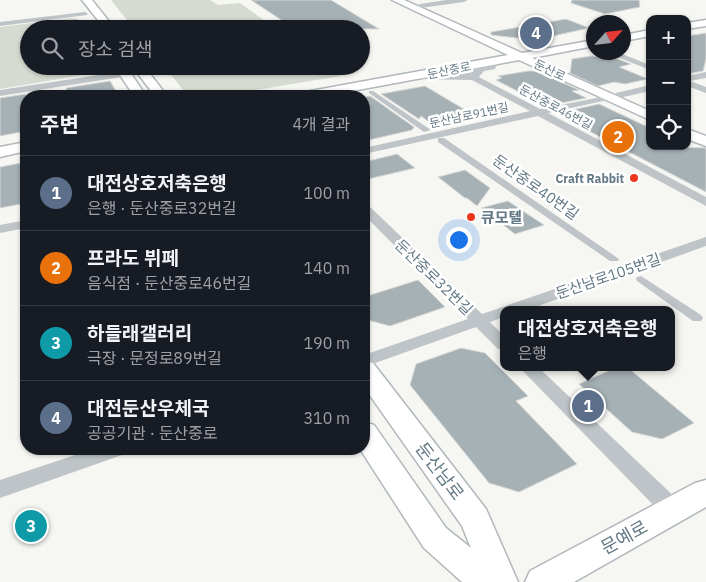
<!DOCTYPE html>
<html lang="ko">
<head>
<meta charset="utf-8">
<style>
  body { margin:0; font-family:"IBM Plex Sans","Noto Sans KR",sans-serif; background:#242831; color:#f1f3f6 }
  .controls { position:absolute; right:15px; top:15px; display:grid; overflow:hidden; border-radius:10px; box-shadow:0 1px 4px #0004 }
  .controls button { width:45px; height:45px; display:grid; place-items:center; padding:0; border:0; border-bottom:1px solid #363941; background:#171b24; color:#f1f3f6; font:25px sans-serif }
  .compass { position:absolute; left:586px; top:15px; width:45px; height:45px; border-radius:50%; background:#171b24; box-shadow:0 1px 4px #0004; rotate:63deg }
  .you { position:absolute; left:458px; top:239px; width:18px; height:18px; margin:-12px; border:4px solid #fff; border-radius:50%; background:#1a73e8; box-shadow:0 0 0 8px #1a73e833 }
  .badge { display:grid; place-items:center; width:32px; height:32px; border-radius:50%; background:#7c3aed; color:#fff; font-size:16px; font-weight:700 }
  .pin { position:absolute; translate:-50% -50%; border:2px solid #fff; box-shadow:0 1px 5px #0006 }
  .popup { position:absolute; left:500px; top:306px; width:175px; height:65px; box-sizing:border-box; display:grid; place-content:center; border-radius:10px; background:#171b24; filter:drop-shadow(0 1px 4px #0005); font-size:16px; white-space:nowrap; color:#9ea1a6 }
  .popup b { font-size:19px; color:#f1f3f6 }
  .popup::after { content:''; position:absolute; left:50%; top:100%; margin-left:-10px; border:10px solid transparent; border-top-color:#171b24 }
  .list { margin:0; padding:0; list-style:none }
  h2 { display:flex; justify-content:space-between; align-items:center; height:65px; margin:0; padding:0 20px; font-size:21px }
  h2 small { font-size:16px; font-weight:400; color:#9ea1a6 }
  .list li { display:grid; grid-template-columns:32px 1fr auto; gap:15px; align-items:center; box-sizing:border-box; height:75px; padding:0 20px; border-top:1px solid #363941 }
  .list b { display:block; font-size:19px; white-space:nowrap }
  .list p { margin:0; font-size:16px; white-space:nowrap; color:#9ea1a6 }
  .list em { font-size:16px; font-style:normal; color:#9ea1a6 }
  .icon { flex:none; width:28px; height:28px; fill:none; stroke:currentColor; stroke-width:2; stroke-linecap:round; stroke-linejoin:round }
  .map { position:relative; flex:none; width:706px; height:582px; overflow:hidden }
  .search { position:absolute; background:#171b24; box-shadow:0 1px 4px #0004; left:20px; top:20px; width:350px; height:55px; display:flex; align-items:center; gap:12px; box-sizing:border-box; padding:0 18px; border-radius:28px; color:#9ea1a6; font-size:19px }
  .panel { position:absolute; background:#171b24; box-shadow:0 1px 4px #0004; left:20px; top:90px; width:350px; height:365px; border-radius:20px }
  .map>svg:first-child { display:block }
</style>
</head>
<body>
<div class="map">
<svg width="706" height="582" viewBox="0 0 706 582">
  <rect width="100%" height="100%" fill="#f6f6f2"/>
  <path fill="#d6dbd1" d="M111,0H210L218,5L240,3L276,29H134Z
    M72,18L78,19L85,29H29V66H109L112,70L0,89V27Z
    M164,66H327L341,76L219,96H188Z"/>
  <path fill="#a6b1b6" stroke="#d7d7d5" d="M251,0H331L379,29H295Z
    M572,0H639L640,7L605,14L571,3Z
    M566,19L589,28L535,40L491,35V32Z
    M706,33V59L703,71L687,74V36Z
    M591,56L615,58L631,64L619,67L648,79L625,84L614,82L598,86L570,73L572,59Z
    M528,71H537L579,90L572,91L586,98L546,106L496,80L502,78L498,76Z
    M110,81L119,96H67L66,88Z
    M425,86L477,117L439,125L432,124L421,116L419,119L381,94Z
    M26,94V131L0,136V98Z
    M370,96L414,127L412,130L369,140L364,135V97Z
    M599,104L650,128V146L706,148V192L564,118L568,117L559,113Z
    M397,154L415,168L364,180V162Z
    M26,162V203L0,208V167Z
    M465,170L490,188L477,206L467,198H465L438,177Z
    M508,201L544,225L515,234L481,208Z
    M418,280L445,307L390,326L364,319V297Z
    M461,348L485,353L528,396L516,401L577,464L519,492L489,483L410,385L416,364Z
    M617,367H627L694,423L662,439L632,432L579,384Z"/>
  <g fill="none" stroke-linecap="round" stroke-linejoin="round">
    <defs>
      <path id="secondary" d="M82,0H92L115,29H105Z
        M392,0H404L522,53L594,40V46L532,58L650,111V120L519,60L325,96H299L300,93L305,92L508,55Z
        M706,20V26L687,29V23Z
        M650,30V36L624,41V35Z
        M114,66H126L146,96H134Z
        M132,66H144L167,96H155Z
        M687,129L706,136V146L687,139Z
        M26,142V151L0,157V147Z
        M364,361L373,363L486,509L518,582H462L424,548L360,449H364V422L374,425L446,528L471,548L462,526L364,387Z
        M706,480V507L574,582H525L530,571L695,483Z"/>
    </defs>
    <use href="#secondary" stroke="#b0b8bc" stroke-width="3"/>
    <path fill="#bec4c7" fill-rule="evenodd" d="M369,91H373L431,130L424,132L369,93Z
      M438,138H444L619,259L618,261H610L438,142Z
      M641,276L701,315L703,318L701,321H693L637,281L636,279L637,277Z"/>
    <path fill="#bec4c7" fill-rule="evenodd" d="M85,12L88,14L87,15L0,26V22Z
      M605,52H617L650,65V70Z
      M125,71L128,72V76L0,96V90Z
      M706,72V78L690,81L706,87V93L687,86V76Z
      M473,74L540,109L612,95V99L548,113L706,197V206L538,116L364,154V148L530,111L470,79L469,77Z
      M650,85V91L619,98L614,95L616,93Z
      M364,204L368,205L482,314L706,237V246L527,310H504V317L490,322L504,336V350L498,349L476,327L364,367V355L468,319L364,215Z
      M26,220V228L0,233V225Z
      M519,367H538L681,503L684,510L681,517L673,519L665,517Z
      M93,449H125L122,455L0,498V480Z"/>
    <path fill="#bec4c7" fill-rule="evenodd" d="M446,0H468L464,2L420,8L416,6L420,4Z
      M493,58L498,61L495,69L484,71L477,79L473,80L417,79L412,76L417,73H469L477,66L487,64L489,59Z"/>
    <use href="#secondary" fill="#fff" fill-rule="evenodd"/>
  </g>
  <g fill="#eb381c" stroke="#fff" stroke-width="2">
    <circle cx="634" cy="178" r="5"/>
    <circle cx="471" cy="217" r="5"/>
  </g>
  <g text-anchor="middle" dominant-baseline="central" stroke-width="5" stroke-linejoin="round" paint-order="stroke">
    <g font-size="12" fill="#637985" stroke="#fff">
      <text transform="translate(449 70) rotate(-11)">둔산중로</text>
      <text transform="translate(550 70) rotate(25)">둔산로</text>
      <text transform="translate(556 107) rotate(28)">둔산중로46번길</text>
      <text transform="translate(469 115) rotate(-12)">둔산남로91번길</text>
    </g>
    <g font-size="12" font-weight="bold" fill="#637985" stroke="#fff" text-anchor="end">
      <text x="624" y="178">Craft Rabbit</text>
    </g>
    <g font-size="15" fill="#637985" stroke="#fff">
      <text transform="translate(536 187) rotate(35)">둔산중로40번길</text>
      <text transform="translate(608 276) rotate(-19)">둔산남로105번길</text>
      <text transform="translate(434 277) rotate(44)">둔산중로32번길</text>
    </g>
    <g font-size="15" font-weight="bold" fill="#637985" stroke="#fff" text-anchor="start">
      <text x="481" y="217">큐모텔</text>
    </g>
    <g font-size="18" fill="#637985" stroke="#fff">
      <text transform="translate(440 471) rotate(53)">둔산남로</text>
      <text transform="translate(624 537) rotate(-29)">문예로</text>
    </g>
  </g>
</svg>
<div class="controls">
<button>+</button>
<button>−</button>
<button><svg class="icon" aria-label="locate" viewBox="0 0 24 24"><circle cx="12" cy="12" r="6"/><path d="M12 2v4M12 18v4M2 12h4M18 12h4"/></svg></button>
</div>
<svg class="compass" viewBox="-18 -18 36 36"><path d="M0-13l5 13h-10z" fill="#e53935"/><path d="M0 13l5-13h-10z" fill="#9ea1a6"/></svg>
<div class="you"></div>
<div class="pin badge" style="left:588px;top:406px;background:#5c6f8a">1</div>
<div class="popup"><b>대전상호저축은행</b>은행</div>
<div class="pin badge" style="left:618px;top:137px;background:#e8710a">2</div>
<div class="pin badge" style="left:31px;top:526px;background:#0f9aa8">3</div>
<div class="pin badge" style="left:536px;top:33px;background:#5c6f8a">4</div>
<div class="search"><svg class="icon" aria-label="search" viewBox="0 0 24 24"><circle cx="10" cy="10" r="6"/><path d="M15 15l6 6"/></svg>장소 검색</div>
<section class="panel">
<h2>주변<small>4개 결과</small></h2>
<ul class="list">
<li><span class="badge" style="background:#5c6f8a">1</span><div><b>대전상호저축은행</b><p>은행 · 둔산중로32번길</p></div><em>100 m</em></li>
<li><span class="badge" style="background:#e8710a">2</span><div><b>프라도 뷔페</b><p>음식점 · 둔산중로46번길</p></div><em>140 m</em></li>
<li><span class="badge" style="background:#0f9aa8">3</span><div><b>하들래갤러리</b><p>극장 · 문정로89번길</p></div><em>190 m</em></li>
<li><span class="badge" style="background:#5c6f8a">4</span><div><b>대전둔산우체국</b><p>공공기관 · 둔산중로</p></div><em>310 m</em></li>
</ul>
</section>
</div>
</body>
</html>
